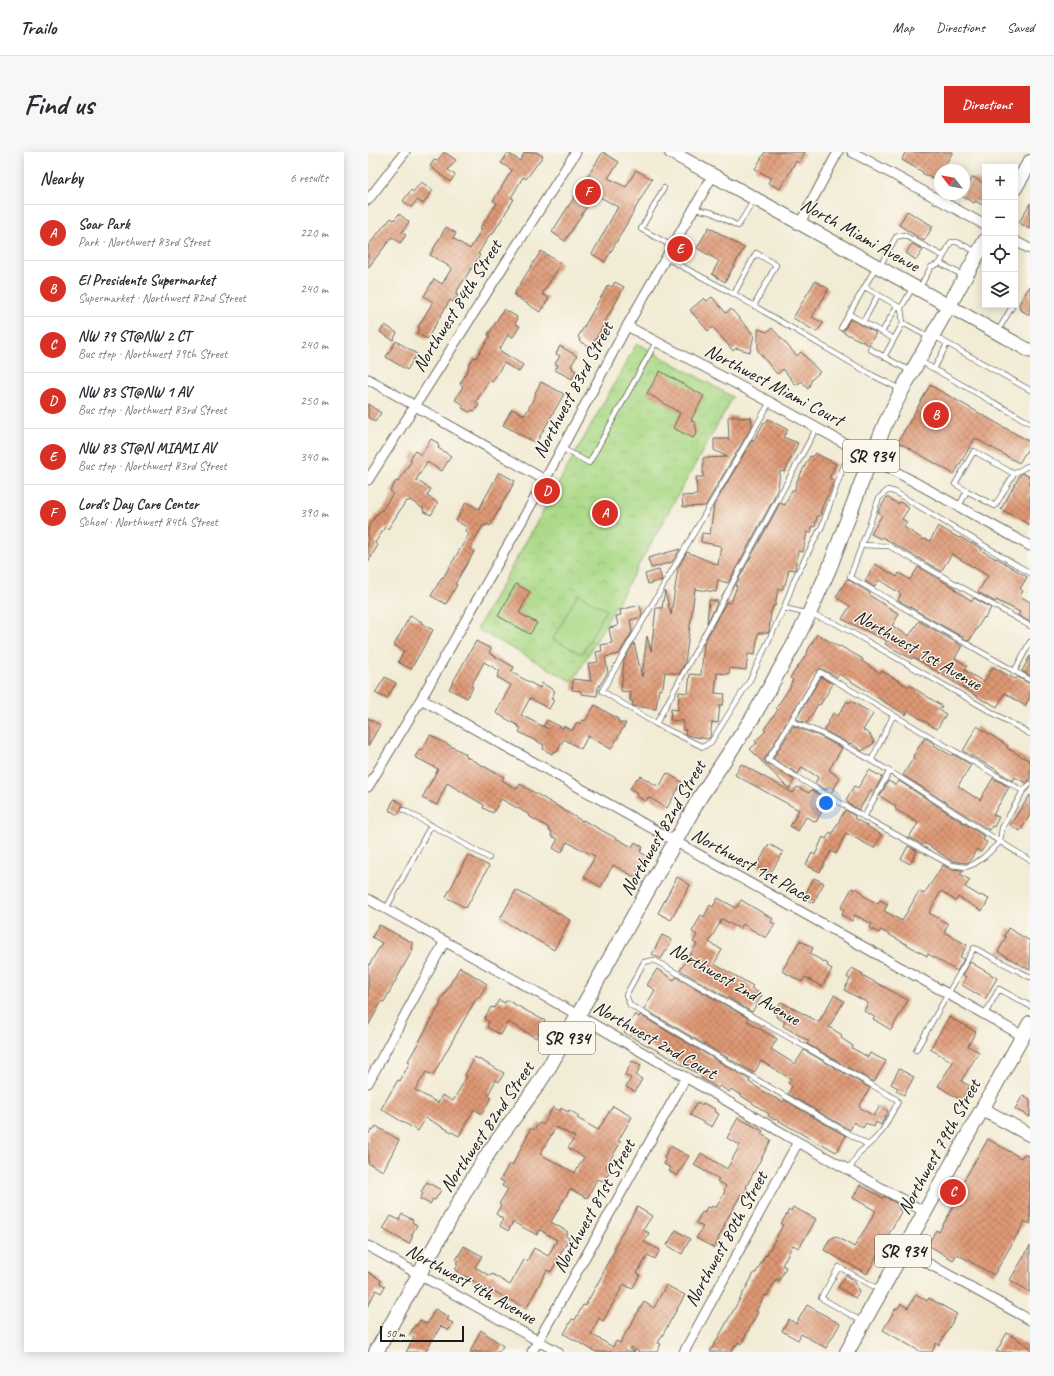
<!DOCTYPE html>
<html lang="en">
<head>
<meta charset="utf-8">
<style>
  body { margin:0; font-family:Caveat,sans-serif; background:#f7f7f7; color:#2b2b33 }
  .controls { position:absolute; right:12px; top:12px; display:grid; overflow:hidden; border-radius:0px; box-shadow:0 2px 10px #0003 }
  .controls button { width:36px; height:36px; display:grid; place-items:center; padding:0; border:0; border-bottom:1px solid #e1e1e2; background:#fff; color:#2b2b33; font:20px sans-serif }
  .compass { position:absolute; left:566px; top:12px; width:36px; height:36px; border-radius:50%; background:#fff; box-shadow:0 2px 10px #0003; rotate:301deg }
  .scale { position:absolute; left:12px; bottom:10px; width:84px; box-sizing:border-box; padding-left:4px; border:2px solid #1c1c1c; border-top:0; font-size:11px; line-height:14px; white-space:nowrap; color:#1c1c1c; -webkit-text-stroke:3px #fbf7ec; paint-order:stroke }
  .you { position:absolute; left:458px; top:651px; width:14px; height:14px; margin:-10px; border:3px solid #fff; border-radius:50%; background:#1a73e8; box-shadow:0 0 0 6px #1a73e833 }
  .badge { display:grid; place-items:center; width:26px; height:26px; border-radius:50%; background:#d93025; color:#fff; font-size:13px; font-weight:700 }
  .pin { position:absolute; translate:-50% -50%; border:2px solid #fff; box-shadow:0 1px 4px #0006 }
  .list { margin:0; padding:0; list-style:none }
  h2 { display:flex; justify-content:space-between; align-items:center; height:52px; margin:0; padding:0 16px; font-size:17px }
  h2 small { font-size:13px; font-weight:400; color:#7c7c81 }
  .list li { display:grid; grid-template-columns:26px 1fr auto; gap:12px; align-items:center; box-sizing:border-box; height:56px; padding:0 16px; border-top:1px solid #e1e1e2 }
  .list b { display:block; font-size:15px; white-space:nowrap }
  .list p { margin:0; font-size:13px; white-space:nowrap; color:#7c7c81 }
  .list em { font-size:13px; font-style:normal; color:#7c7c81 }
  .icon { flex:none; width:22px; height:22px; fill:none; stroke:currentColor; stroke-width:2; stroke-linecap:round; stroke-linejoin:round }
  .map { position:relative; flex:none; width:662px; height:1200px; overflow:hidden; border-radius:0px }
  header { display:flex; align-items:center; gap:24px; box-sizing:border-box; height:56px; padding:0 20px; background:#fff; border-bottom:1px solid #e1e1e2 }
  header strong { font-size:19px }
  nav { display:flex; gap:22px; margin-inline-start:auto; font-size:14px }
  .intro { display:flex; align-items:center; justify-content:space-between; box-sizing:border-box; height:96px; padding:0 24px }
  h1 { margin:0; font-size:28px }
  .button { padding:10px 18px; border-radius:0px; background:#d93025; color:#fff; font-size:14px; font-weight:700 }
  main { display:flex; gap:24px; padding:0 24px }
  aside { flex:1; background:#fff; border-radius:0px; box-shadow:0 2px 10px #0003 }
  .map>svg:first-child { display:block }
</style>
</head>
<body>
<header>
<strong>Trailo</strong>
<nav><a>Map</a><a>Directions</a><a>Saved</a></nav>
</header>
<div class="intro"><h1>Find us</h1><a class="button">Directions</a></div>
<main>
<aside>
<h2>Nearby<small>6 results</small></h2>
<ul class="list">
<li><span class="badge">A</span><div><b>Soar Park</b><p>Park · Northwest 83rd Street</p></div><em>220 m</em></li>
<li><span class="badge">B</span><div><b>El Presidente Supermarket</b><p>Supermarket · Northwest 82nd Street</p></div><em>240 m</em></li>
<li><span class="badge">C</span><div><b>NW 79 ST@NW 2 CT</b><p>Bus stop · Northwest 79th Street</p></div><em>240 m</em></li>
<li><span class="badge">D</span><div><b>NW 83 ST@NW 1 AV</b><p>Bus stop · Northwest 83rd Street</p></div><em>250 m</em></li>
<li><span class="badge">E</span><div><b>NW 83 ST@N MIAMI AV</b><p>Bus stop · Northwest 83rd Street</p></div><em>340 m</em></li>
<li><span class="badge">F</span><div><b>Lord's Day Care Center</b><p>School · Northwest 84th Street</p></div><em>390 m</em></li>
</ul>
</aside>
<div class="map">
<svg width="662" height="1200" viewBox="0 0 662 1200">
  <defs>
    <pattern id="park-crowns" width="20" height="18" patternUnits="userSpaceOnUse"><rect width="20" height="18" fill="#aad987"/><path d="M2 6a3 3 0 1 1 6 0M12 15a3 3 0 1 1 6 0" fill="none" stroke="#92ba74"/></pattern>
    <pattern id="building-cross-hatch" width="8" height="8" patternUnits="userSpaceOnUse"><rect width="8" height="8" fill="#de9874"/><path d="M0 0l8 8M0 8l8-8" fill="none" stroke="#b37b5e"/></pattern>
  </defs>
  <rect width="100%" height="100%" fill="#fbf7ec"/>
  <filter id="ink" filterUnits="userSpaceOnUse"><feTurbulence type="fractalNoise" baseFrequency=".025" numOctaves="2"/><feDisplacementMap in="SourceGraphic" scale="8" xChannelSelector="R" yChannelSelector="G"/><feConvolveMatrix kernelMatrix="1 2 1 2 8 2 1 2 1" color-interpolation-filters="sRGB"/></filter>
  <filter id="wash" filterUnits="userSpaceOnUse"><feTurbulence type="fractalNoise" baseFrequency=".012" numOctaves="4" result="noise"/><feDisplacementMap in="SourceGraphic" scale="16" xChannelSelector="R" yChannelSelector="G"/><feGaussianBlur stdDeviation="0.9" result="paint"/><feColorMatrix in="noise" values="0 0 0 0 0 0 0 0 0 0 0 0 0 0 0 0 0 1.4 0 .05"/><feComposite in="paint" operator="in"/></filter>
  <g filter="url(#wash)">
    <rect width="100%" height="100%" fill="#f2ecd6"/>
    <path fill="url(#park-crowns)" stroke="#637a52" d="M269,191L365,245L205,530L109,477Z"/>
    <path fill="#aad987" stroke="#637a52" d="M210,442L238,458L214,502L185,487Z"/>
    <g id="blocks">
      <path fill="url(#building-cross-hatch)" fill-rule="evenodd" d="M76,0L88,8L80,18L87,23L82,30L62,14L66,8L69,9Z
        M157,0H168L175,4L158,27L155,25L143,46L146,47L124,83L122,82L110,102L112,103L87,142L90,143L85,150L82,148L59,187L49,181L52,176L50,175L65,150L56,144L66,127L74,132L84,116L62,103L78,75L88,81L85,86L102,97L114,77L112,76L129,51L125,49L144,18L133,11L140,1L152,9Z
        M235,0L251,10L240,26L258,35L268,18L284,27L237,110L224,102L250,55L227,42L197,89L184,80Z
        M397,0H437L431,11L428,9L412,37L400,31L403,26L387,17Z
        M537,0H585L577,13L576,12L565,27L554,21L555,20L534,8Z
        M605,25L617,32V54L607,49L606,51L594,44Z
        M53,30L65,38L55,52L49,48L43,55L35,49L43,38L45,40Z
        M662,51V77L651,71Z
        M539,59L565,74L556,89L531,73Z
        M31,62L41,70L34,80L38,83L32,91L24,85L0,116V94L18,71H19L23,66L26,68Z
        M341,75L376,96L357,130L344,122L351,109L329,96Z
        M544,92L555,98L548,108L538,101Z
        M173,99L193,112L174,142L181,146L172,160L146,143L148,141L147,140Z
        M447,129L461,137L444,165L455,171L449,180L425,166Z
        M247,130L256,135L223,196L211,189L212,187L210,185L240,133L244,135Z
        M662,134V163L652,158L651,152Z
        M344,145L358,161L363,157L386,183L382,200L368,196L365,199L345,175L340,179L322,158L336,146L339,149Z
        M136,157L149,165L148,167L149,168L147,172L152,174L145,185L140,183L131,198L155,213L151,220L136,211L124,230L121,228L108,250L111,252L107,259L104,258L102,260L94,256L96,253L87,248L95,234L92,232L101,216L100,215L106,205L108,206L122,184L120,183Z
        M482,167L508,181L501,193L475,180Z
        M17,173L29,181L25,188L12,180Z
        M404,176L429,204L433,200L452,220L444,227L440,237L434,229L428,233L415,217L409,222L390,199V177L399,180Z
        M28,189L49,202L39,218L18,205Z
        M192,194L209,204L203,214L205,215L204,217L208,219L204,227L187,218L190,213L187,212L192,204L188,202Z
        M292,219L336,244L323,268L327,271L329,280L325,286L305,276L312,261L279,241Z
        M173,230L196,242L168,291L135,273L144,257L157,263L168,242L167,241Z
        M562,233L662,290V300L659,298L651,311L607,286L586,322L530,290Z
        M0,252L13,261L7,270L0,265Z
        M370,264V266L383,265L384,274L337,354L315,355L314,344L329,343L328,325H335V306L359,305L346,298V287H361L360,265Z
        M400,267L420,278L415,285L430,291L417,320L412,319L410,336L405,348L360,431L350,428L348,440L327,437L317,511L311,522L297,520L295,535H293V538L291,537L288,557L266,554L264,553L265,549H262L263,540L253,539L256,508L266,491L274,525L279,484L283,499L288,456H294L297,439L303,463L310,416L319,400L350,413L353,394L333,390L334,381L342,382L346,353L385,287V290L396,270L398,271Z
        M63,287L70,291L69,292L71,294L70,296L83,304L74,319L59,310L48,328L63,337L59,344L70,351L63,363L55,359L56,357L42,348L39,350L38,349L20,377L17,375L7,391L10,393L0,410V376L8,362L9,363L13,358L14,359L25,341L22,339L28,329L30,330L44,308L42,307L47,299L53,303Z
        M447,301L468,312L461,326L466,329L454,355L452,364H449L447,375L444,374L443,381L439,380L435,400L430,399L427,418L421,417L417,433H416L415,437H410L407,454H405L404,459H403L401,479L400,481H390L387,503L380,502L378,518L362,516L361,522L349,521L347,541L357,542L355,553H352L350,571L344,570L342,585L340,587L322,584L317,582L318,578H315L316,569L302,568L303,557L310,558L311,540L320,541L322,522L333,523L336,491L358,450L363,451L369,434H367L412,351L417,353L424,338H427L428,331L442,304L444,305Z
        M131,320L147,329L122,374L119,372L118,374L115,373L102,397L106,400L87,432L89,433L78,452L63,444L74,425L75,426L101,382L97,379L99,375L88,369L98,350L111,357Z
        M654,321L662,325V373L633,357L652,323Z
        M519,345L530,352L532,350L541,356L534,367L539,370L536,375L556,388L557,387L562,389L570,374L591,386L592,385L604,392V391L614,397L613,398L628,407L629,406L659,425L652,437L655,439L652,444L662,450V470L650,463L652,460L628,448L627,450L610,440L620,424L584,402L573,419L514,385L513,387L503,382L514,363L510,360Z
        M312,397L304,410L283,416L280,406Z
        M507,412L529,425L531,421L542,428L550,415L588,437L587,438L604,449L606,446L623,456L617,466L616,465L601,489L530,448L533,442L511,428L506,435L497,429Z
        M291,418L294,428L280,432L277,422Z
        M479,427L502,441L501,443L531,462L524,474L541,484L551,469L594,494L587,506L599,514L596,518L616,530L625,515L647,527L650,525L662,532V545L657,554L637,541L629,555L619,549L618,550L545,505L544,507L524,496L517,492L519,489L474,467L482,454L468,445Z
        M148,432L162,440L151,461L169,471L162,482L130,464Z
        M341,448L350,449L339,471Z
        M272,453L274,462L273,465L262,468L264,480L251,502L237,505L240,520L230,536L229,544L213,542V539L204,538L205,527L223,529L220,512L230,510L228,500L234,499L233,493L244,491L241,476L250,474L248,464L253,463L252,458Z
        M42,464L54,470L53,471L65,478L43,517L30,510L36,499L26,493Z
        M449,482L471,495L472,494L488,503L495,507L494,509L512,521L514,519L541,535L542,533L552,540L574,554L571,558L578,562L569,577L540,559L538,563L471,522L469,525L454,517H451L396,608L398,611L426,628L421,637L382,597L389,591L387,589L398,579L396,577L410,558L408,556L423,534L422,533L425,528L422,526L440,500H439Z
        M108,489L123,497L121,501L146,515L143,520L172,536L174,531L187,539L183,547L186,548L181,557L162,546L153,563L180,577L175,574L179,568L195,576L196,574L204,579L209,570L212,572L215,568L217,569L227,553L250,567L251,571H258L243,597L220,584L213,597L196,587L189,600L186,599L184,602L175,597L176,593L151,580L153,576L150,575L151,574L128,561L143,533L129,525L132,519L116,510L103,534L105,535L99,546L81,537Z
        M662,504V524L654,519Z
        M17,525L28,531L19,547L7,541Z
        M453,525L465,532L452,553L450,552L439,571L428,567Z
        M479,549L481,551L483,549L505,562L495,578L502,582L506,591L494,599L483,591L482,592L478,590L456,578L465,561L470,564Z
        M0,566L12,573L0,594Z
        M425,574L449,583L474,596L461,618L472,626L464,640L459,637L458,638L447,631L450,625L434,615L430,622L405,607Z
        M609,574L640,594L639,596L662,609V628L658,631L647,625L645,629L629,619V618L595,599Z
        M62,583L98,602L97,604L126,620V619L136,625L134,628L149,637L152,632L214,669L215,668L264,695L267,690L275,695L272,700L279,704L267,725L245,713L233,735L216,725L227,704L199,690L193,701L185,696L190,687L183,684L184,680L180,678L181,676L161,664L162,663L133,647L125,661L115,656L116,653L79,631L69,653L54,646L70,617L47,605L52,597L54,598Z
        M557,586L567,592L566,593L584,604L585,602L603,613L590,634L608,646V645L612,648L625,626L641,635L625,663L631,665L626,675L624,674L621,678L535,623L546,605L545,604Z
        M373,612L425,641L429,635L441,641L443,638L455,645L449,656L454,659L448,670L438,665L430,679L422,674L431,658L367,623Z
        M501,618L514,625L506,640L503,638L491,658L481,652L478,648L486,634L490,636Z
        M299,621L314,630L299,656L280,645L278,649L268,644L270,641L262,637L269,626L270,627L272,624L291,635Z
        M520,629L528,633L531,629L617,685L615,688L619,690L613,700L609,697L601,710L598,711L584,709L557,691L555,693L541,685L550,671L527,657L528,654L512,644Z
        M662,643V663L652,679L642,673Z
        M26,647L35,652L30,663L21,658Z
        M477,658L487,664L486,666L514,683L506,696L478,681L468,702L463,699L452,720L438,713L444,701L447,703L455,685L458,687L462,680L464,682Z
        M401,692L415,700L402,722L389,714Z
        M540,694L549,699L542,712L533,707Z
        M100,703L121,714L98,756L78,745Z
        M575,713L582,717L595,718L592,722L602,728L597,735L612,744L613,743L621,747L614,759L590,745L588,749L573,739L561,761L580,772L576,780L599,793L592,805L596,807L589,819L560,802L559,804L513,778L511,781L502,776L504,772L487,763L484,769L474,763L476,758L473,756L484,736L487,738L488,736L495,741L494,743L510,752L512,748L520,752L516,759L534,769L551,739L556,742Z
        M309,725L322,733L303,768L290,761Z
        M446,726L456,731L445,751L435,746Z
        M148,738L202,768L186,798L132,767Z
        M350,746L368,756L373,748L405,767L403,770L407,772L398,786L375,772L372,777L354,767L341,790L354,798L346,812L375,828L385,834L383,836L394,843L384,860L312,818L329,792L325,790L329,783L324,780L333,763L336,765L342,753L345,755Z
        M11,773L45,791L43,795L45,797L16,850L14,849L0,874V815L14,791L4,785Z
        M640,776L662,789V818L630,800L638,785L636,784Z
        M294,783L304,788L293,807L284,802Z
        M432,788L445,796L442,802L460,812L459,814L464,817L454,835L437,825L434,830L414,819Z
        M602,810L629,826L617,847L594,833L598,825L595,823Z
        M92,815L119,832L111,846L109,845L65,923L58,920L47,938L70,951L74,943L85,949L99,924L97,923L107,905L136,921L131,930L128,928L120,943L123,946L114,962L106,957L91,984L58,966L50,979L13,957L30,928L32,929L42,910L40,909L73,851H71Z
        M484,816L495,822L494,823L540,848L523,878L505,867L507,865L496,859L500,851L476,838L482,827L479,825Z
        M289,817L306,828L308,825L380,866L379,869L384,871L383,872L409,887L403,897L427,912L436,898L502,936L491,955L506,964L512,954L520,959L513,973L508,970L506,975L498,971L495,976L486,970L482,978L420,942L424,934L420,931L423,927L393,909L386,921L276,857L287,838L279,833Z
        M466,843L476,849L461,875L474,883L473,886L485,894L484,896L500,905L502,901L518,909L506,930L439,892L441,889L415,874L417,870L408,865L409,863L406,861L413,850L451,870Z
        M131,848L137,851L139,848L177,869L168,886L140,870L133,883L119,875L121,870L116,867L123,855L126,856Z
        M267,862L271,865L272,863L382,928L381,930L401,943L415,950L416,948L478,984L468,1000L454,992L453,993L408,967L407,968L400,964L401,962L363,937L361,940L352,934L350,936L333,926L334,924L311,911V910L256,881Z
        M581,865L608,880L600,894L611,900L593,929L602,934L593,948L570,934L585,910L562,897Z
        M264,909L273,913L268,924L274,927L267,940L258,935L263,926L257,923Z
        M531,917L546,925L536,943L528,939L530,936L523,932Z
        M655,943L662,947V965L647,957Z
        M329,950L334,953L335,951L347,957L346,959L351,962L344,975L322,963Z
        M245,954L264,965L250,989L253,990L238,1014L240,1015L239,1017L242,1019L236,1029L229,1027L219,1046L202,1037L183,1070L200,1080L197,1084L201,1086L183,1120L179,1118L158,1157L122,1137L121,1138L87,1118L90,1112L88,1111L90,1109L88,1108L96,1094L114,1104L107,1115L122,1124L124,1122L142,1133L156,1108L159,1109L166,1096L180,1104L189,1088L172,1078L169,1083L145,1070L140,1079L132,1074L135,1067L128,1062L133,1053L131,1052L140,1037L134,1034L136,1030L132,1028L141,1012L144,1014L163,976L166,978L171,971L175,973L185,955L192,959L193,956L200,960L201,958L211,964L209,966L230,978ZM188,975L207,985L200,996L216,1005L207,1021L172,1002Z
        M370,966L395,979L393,982L403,988L378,1035L379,1036L375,1044L373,1042L356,1073H357L350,1087H351L346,1096L328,1086L335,1075L328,1071L334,1060L336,1061L339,1055L343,1056L344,1054L348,1056L357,1039L356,1038L358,1034L349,1029L351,1027L326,1013L333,1001L359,1017L372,993L359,986Z
        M8,974L31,988L15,1019L0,1011V983L3,978L5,979Z
        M620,987L653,1006L656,1002L662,1005V1072L657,1069L626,1123L589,1102L585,1108L560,1093L568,1078L571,1080L590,1046L587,1044Z
        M302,994L321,1004L309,1024L301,1019L303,1016L296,1012L298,1008L296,1006Z
        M59,1030L73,1038L67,1048L65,1047L62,1052L52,1047L55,1041L53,1040Z
        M492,1033L515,1046L516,1044L528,1051L533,1060L499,1122L456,1098L461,1088L467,1084L486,1095L508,1059L485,1046Z
        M269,1055L284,1064L275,1078L281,1081L276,1090L292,1098L287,1107L280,1103L269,1121L272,1123L264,1137L256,1132L235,1169L231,1166L223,1182L245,1195L248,1189L252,1191L276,1150L286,1156L298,1133L317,1143L290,1191L293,1192L289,1200H271L263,1195L261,1197L267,1200H228L196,1182L204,1167L207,1168L215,1153L217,1154L227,1136L236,1120L235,1119L248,1096L246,1095Z
        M425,1055L448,1067L442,1078L431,1096L425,1093L414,1113L418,1115L411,1129L408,1127L399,1144L397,1143L388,1159L390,1160L373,1192L370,1190L368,1194L367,1193L363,1200H342L387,1120L388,1121L397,1103L398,1104L415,1073L413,1072L421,1058L423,1059Z
        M34,1062L45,1068L44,1070L49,1073L43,1084H45L41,1092L15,1077L23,1064L31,1068Z
        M308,1078L322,1087L314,1102L299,1093Z
        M662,1094V1140L642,1128Z
        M0,1120L13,1128L12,1131L17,1134L13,1141L8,1138L0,1154Z
        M478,1123L486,1128L491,1140L487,1146L470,1135Z
        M548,1142L559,1149L561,1146L589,1162L571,1193L568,1191L564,1200H553L515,1178L528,1156L529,1157L533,1152L540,1156Z
        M439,1153L472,1172L458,1196L433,1182L430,1188L414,1179L421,1167L428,1172Z
        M67,1157L81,1165L79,1168L85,1171L80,1179L73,1174L57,1200H38L46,1186L41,1183L47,1173L48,1174L52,1168L59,1172Z
        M113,1178L135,1194L131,1200H102Z
        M639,1181L662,1195V1200H628Z"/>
    </g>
  </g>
  <g filter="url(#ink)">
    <use href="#blocks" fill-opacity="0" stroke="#67655d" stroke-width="1"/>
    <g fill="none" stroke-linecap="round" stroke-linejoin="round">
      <defs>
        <path id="lane" d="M296,36L273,77L304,94
          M325,57L343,60L370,74L386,48
          M298,106L366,142L504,223L532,237
          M572,111L583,90H589L609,100
          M512,114L528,85L536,83L575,104
          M497,135L533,156
          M545,135L533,156L535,171L561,185
          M552,135L563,115L572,111L596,124
          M366,142L388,101L408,113L386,154
          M481,162L526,187L516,205
          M495,170L510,143
          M473,176L508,115
          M630,179L645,153
          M514,180L529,154
          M566,184L662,238
          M526,187L535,171
          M579,192L566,217L662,271
          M502,197L542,219
          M552,209L566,217
          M402,250L234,539L288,572L335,595L343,590L382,528L416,456L427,426L454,374L476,313
          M194,296L221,311L288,190
          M599,339L627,354L646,322
          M591,354L599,339L587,332L606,299L646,322L659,314L662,316
          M493,393L521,394L662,474
          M662,421L527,340L520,338L511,346L482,425L662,528
          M416,456L441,462L467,471L662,582
          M646,520L662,490
          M423,569C435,574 448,578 459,584C530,620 594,668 662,708
          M288,572L449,275
          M503,609L525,564
          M655,639L452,520L400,608L496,665L583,713L598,715L606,712L616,705L632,690L634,676L655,639L662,632
          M36,658L121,706
          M496,665L521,620
          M18,757L63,673
          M617,862L631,837L662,854
          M548,898L606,796L662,825
          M481,1018L491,1001L507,987L514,979L530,950L528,947L286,808L276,810L258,843L262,853L500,993
          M495,1170L453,1146L471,1115L512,1138"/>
        <path id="street" d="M484,0L617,73
          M0,48L37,0
          M432,71L470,0
          M647,89L662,97
          M259,174L402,250L662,394
          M0,227L177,328
          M0,328L208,0
          M53,547L655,884
          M0,635L53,547L177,328L259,174L345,23
          M0,747L194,854L430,990L557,1060
          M0,931L77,789
          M0,1094L190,1200
          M536,1098L662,1168
          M164,1200L318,925
          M316,1200L430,990"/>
        <path id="secondary" d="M303,0L662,199
          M614,957L662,983"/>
        <path id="primary" d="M647,36L662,10
          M8,1200L99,1036L121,1000L169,934L180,917L332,645L385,565L425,494L441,462L461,417L497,321L518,270L534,238L617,89
          M479,1200L662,871"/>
      </defs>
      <use href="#lane" stroke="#67655d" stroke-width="6"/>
      <use href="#street" stroke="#67655d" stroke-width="11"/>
      <use href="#secondary" stroke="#67655d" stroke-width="15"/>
      <use href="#primary" stroke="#67655d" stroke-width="16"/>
      <use href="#lane" stroke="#fff" stroke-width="4.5"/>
      <use href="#street" stroke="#fff" stroke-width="9"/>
      <use href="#secondary" stroke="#fff" stroke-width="13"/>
      <use href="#primary" stroke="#fff" stroke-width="14"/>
    </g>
  </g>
  <g text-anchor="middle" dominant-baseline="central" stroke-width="3" stroke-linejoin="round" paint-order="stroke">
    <g fill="#fbf7ec" stroke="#5f5e5a" stroke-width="1">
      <rect x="475" y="288" width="56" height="32" rx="3"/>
      <rect x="171" y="870" width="56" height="32" rx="3"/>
      <rect x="507" y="1083" width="56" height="32" rx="3"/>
    </g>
    <g font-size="18" font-weight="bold" fill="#1c1c1c">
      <text x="503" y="304">SR 934</text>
      <text x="199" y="886">SR 934</text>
      <text x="535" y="1099">SR 934</text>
    </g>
    <g font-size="19" fill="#1c1c1c" stroke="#fbf7ec">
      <text transform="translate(492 83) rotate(29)">North Miami Avenue</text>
      <text transform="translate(89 154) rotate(-58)">Northwest 84th Street</text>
      <text transform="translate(406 233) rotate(28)">Northwest Miami Court</text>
      <text transform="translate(205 238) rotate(-62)">Northwest 83rd Street</text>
      <text transform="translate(550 498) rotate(30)">Northwest 1st Avenue</text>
      <text transform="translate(295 676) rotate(-60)">Northwest 82nd Street</text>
      <text transform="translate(383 713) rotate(29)">Northwest 1st Place</text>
      <text transform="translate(367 832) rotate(30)">Northwest 2nd Avenue</text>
      <text transform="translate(287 888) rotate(30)">Northwest 2nd Court</text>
      <text transform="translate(119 975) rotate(-56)">Northwest 82nd Street</text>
      <text transform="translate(571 995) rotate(-61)">Northwest 79th Street</text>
      <text transform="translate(226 1054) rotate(-61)">Northwest 81st Street</text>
      <text transform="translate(358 1087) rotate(-61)">Northwest 80th Street</text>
      <text transform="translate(103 1132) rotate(29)">Northwest 4th Avenue</text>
    </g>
  </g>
</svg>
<div class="controls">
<button>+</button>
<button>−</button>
<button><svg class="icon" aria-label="locate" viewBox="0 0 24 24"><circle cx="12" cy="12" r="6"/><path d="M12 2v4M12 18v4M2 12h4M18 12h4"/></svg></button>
<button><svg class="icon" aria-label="layers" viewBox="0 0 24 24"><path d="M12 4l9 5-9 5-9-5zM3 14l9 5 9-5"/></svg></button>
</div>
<svg class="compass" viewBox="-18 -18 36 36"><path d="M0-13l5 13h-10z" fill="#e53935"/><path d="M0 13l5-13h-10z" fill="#7c7c81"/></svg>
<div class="scale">50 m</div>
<div class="you"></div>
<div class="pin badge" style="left:237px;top:361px">A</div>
<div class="pin badge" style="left:568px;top:263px">B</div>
<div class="pin badge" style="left:585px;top:1040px">C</div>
<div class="pin badge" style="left:179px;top:339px">D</div>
<div class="pin badge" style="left:312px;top:97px">E</div>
<div class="pin badge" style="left:220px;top:40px">F</div>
</div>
</main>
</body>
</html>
